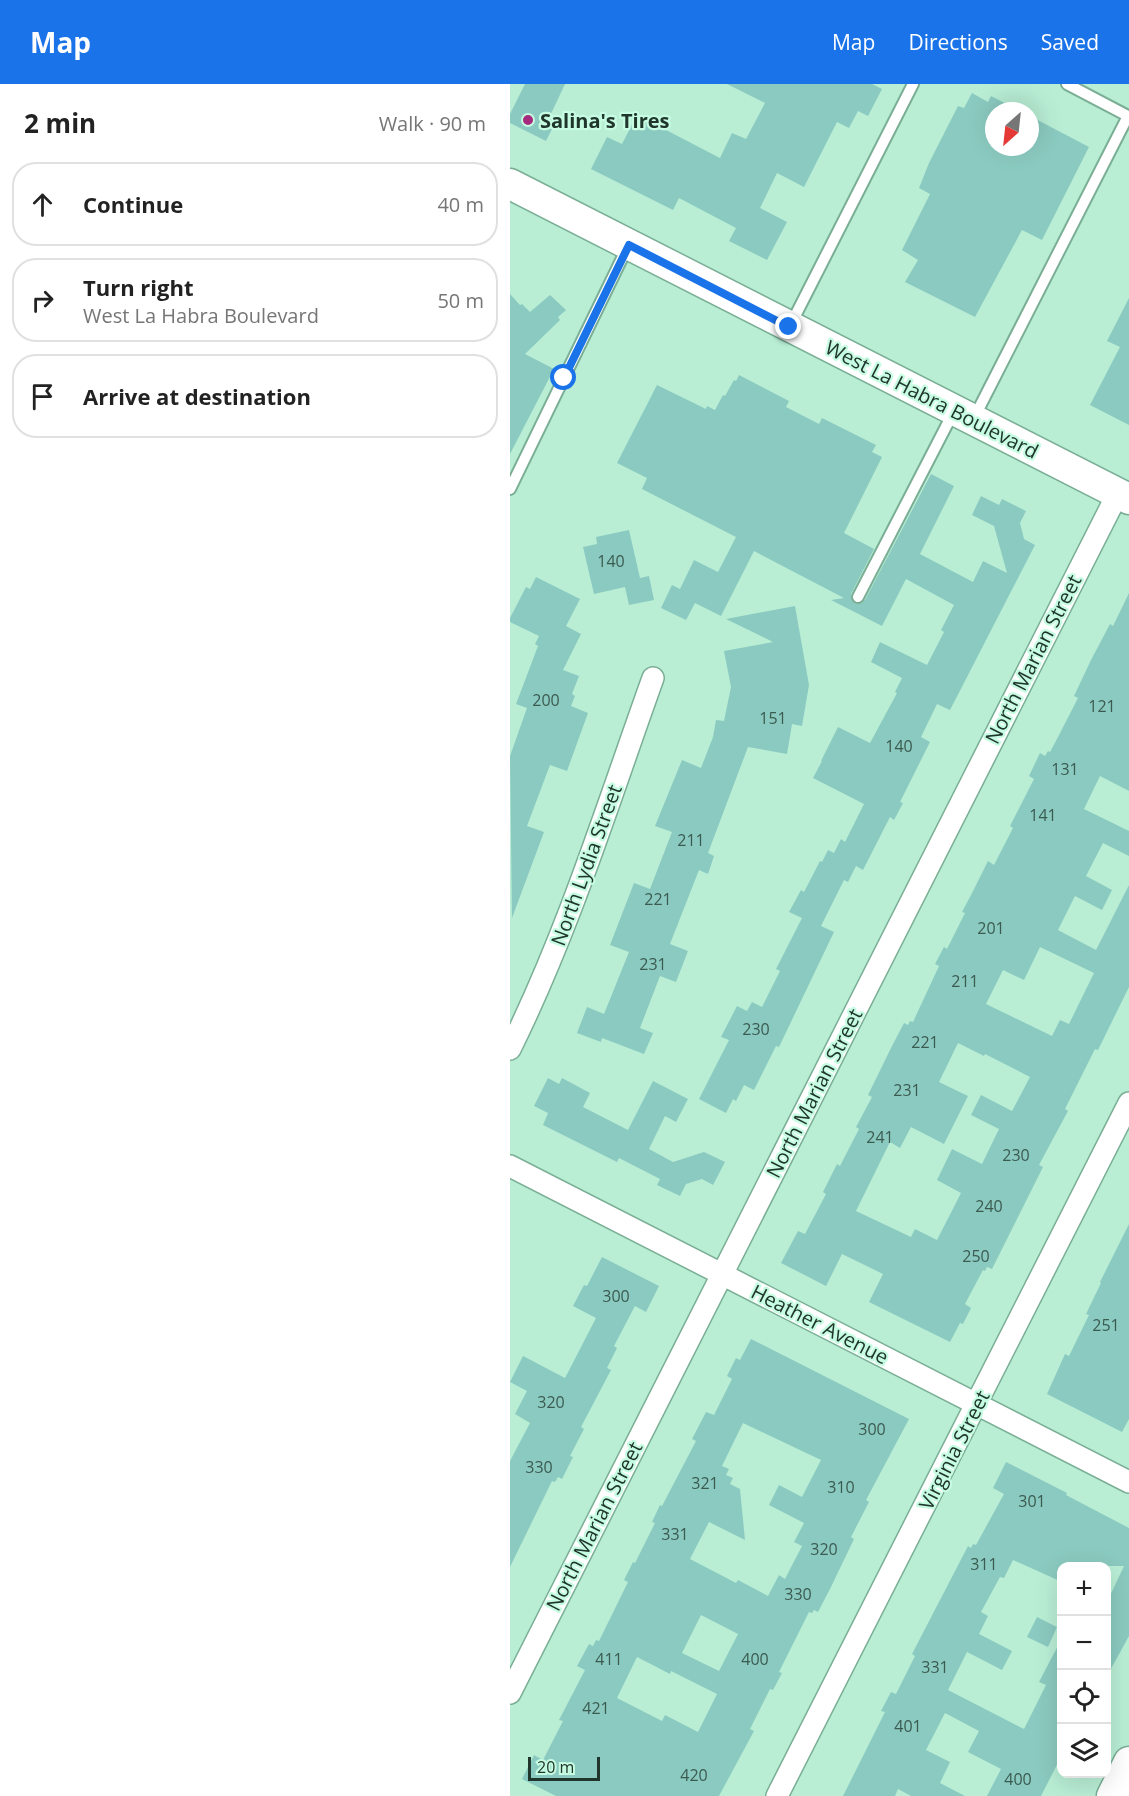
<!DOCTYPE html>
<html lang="en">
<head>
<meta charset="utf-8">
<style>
  body { margin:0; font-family:"Open Sans",sans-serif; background:#f6f6f6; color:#222 }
  .controls { position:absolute; right:18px; bottom:18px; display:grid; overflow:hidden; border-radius:12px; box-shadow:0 6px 24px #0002 }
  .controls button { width:54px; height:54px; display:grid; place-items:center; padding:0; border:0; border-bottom:2px solid #e0e0e0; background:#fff; color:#222; font:30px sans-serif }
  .compass { position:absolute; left:475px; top:18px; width:54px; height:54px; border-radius:50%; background:#fff; box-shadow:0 6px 24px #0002; rotate:207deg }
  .scale { position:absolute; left:18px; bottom:15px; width:72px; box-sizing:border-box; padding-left:6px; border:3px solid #20362c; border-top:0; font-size:16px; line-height:21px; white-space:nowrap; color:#20362c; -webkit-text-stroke:4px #c6fce2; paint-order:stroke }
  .stop { position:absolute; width:18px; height:18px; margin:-14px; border:4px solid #1a73e8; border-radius:50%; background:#fff }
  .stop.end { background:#1a73e8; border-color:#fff; box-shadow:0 2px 6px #0008 }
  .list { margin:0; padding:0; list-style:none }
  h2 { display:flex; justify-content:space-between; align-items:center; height:78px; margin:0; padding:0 24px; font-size:26px }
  h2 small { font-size:20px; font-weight:400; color:#767676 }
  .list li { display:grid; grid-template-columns:39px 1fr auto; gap:18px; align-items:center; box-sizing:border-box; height:84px; margin:0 12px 12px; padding:0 12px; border:2px solid #e0e0e0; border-radius:24px }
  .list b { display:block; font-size:22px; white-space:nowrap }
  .list p { margin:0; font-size:20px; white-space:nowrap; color:#767676 }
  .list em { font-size:20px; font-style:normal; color:#767676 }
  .icon { flex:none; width:33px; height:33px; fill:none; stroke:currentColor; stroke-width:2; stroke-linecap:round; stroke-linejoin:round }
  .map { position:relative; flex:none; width:619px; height:1712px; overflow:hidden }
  header { display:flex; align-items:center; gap:36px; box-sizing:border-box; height:84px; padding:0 30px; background:#1a73e8; color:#fff }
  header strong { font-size:28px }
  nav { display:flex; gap:33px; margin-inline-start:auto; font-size:21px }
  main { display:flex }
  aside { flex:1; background:#fff }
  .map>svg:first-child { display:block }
</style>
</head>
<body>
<header>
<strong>Map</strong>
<nav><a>Map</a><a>Directions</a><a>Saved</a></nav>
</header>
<main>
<aside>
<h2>2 min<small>Walk · 90 m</small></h2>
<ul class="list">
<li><svg class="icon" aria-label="ahead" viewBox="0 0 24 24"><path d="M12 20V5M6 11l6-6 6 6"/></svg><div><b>Continue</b></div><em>40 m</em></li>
<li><svg class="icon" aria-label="right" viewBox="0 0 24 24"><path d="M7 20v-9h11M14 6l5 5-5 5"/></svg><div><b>Turn right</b><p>West La Habra Boulevard</p></div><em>50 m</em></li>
<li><svg class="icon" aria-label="arrive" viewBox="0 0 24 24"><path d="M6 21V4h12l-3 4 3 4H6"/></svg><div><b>Arrive at destination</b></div></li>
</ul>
</aside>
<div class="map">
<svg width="619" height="1712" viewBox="0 0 619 1712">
  <rect width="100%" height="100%" fill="#b9eed5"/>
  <path fill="#8bcac0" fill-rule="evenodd" d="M15,0H55L40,32L47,35L36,57L0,39V30Z
    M217,0H362L372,5L358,32L348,27L339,44L327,38L294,103L267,89L250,124L277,138L257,176L219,157L226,144L169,114L163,126L81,85L97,53L112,60L127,31L210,74L222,49L236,55L255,19Z
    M462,9L478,18L481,12L510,27H484V63H520V32L579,63L532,156L512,146L465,233L395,198L408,176L392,166L420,110L409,104L419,79L448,22L454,24Z
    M0,210L10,221L12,220L20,228L40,211L56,226L48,233L50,236L15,270L44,285L0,370Z
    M619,214V341L580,321L610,263L597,257Z
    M229,291L279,317L276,323L309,340L312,334L366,361L362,368L372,373L334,449L364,465L341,510V514L344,519L349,520L355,516L421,390L444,402L410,470L463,498L473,477L497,489L484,442L462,431L471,412L489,421L492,415L516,427L510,439L514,455L525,461L440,626L427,620L411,653L420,658L390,718L393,719L384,736L380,733L353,786L346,782L338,798L334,796L311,842L324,848L269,963L266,962L244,1006L234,1001L226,1017L223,1015L216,1029L189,1015L219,956L211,953L227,922L237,927L242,918L252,923L270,887L266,885L292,834L279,828L291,806L294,808L310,777L312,778L318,766L324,769L331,755L335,758L354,720L303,694L312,677H311L328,643L360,659L387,609L385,608L392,594L361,578L370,558L417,581L434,548L431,546L444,521L396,495L372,542L321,516L334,514L244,467L211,532L185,519L176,536L151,524L162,501L170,505L184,476L208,488L226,453L132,405L137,394L107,379L147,301L196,325L197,322L205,326L213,311L215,312L224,296L226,297Z
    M119,446L130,494L139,492L144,516L119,521L115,503L84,510L73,463L87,460L86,453Z
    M26,493L70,515L56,542L71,550L53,586L69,592L62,610L65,612L61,622L78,629L57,687L40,681L17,742L34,748L2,834L0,672L17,624L6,620L28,562L25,560L29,552L0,538V534L16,503L20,505Z
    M619,509V707L590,692L574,725L619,747V772L593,759L576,792L602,806L592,826L565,812L548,846L586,866L619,801V903L588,966L585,965L555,1025L558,1027L529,1081L533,1083L482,1185L477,1183L475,1187L473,1186L455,1220L461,1224L453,1240L450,1239L440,1258L359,1218L373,1190L332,1170L316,1202L271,1179L288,1147L295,1150L316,1110L313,1108L327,1080L330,1082L349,1045L346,1043L362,1013L358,1011L381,964L394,939L398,941L400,937L403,938L429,882L425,880L434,863L437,865L455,829L452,828L461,811L478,777L484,781L503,744L500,742L524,695L519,692L530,669L535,672L538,667L540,668L548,653L568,614L564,612L581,576L600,540L603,542ZM530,863L584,889L559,940L550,936L542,952L476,920L493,886L514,896ZM448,959L474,972L475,970L520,993L502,1027L471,1011L461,1031L489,1045L472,1080L442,1065L427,1096L451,1109L427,1156L405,1145L401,1153L346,1127L380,1058L390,1064L401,1043L434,1060L458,1012L429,998Z
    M285,522L299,601L292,642L282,640L277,670L238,663L198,769L204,772L198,790L189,786L160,860L178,867L166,898L150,892L130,944L143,949L134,970L92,954L91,958L67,949L77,923L94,930L119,868L100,861L124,799L140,805L162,748L145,742L172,676L191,684L203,653L206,636L214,637L221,603L214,567L263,558L216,535Z
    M38,994L49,1000L52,994L80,1009L73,1023L118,1046L143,997L178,1015L166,1038L155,1032L139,1065L163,1078L194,1068L215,1078L203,1101L192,1095L176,1100L170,1112L147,1101L150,1095L109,1074L107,1078L33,1041L38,1029L24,1022Z
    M619,1140V1335L612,1348L537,1310L555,1270L559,1272L579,1231L576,1230L591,1199L590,1198Z
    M92,1173L149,1202L136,1228L125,1222L104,1262L107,1264L97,1284L101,1286L71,1343L74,1345L60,1372L63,1373L52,1395L48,1393L45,1398L42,1397L0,1483V1377L20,1339L5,1330L17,1307L0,1298L13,1272L55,1294L86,1234L63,1222L74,1201L77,1202Z
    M241,1255L399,1335L356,1416L359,1418L341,1453L344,1455L321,1503L308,1528L304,1526L302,1529L299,1528L269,1588L272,1589L263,1606L260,1605L240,1645L244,1647L209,1712H46L12,1695L24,1671L33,1676L53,1637L49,1636L75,1586L67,1582L79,1560L83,1562L86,1556L89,1557L118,1498L114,1496L123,1478L125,1479L145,1439L142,1438L150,1421L152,1422L186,1357L182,1355L196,1328L204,1331L222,1295L217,1292L226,1274L230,1276ZM233,1339L311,1376L292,1413L269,1401L259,1421L294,1439L284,1458L292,1462L275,1495L269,1491L258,1512L228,1496L226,1499L180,1475L199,1438L235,1456L230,1405L220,1400L223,1394L216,1391L219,1385L212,1382ZM191,1531L228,1550L209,1587L172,1569ZM127,1573L160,1590L161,1587L207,1610L188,1648L155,1631L152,1637L107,1614Z
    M496,1378L557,1409L556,1411L619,1444V1552L597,1592V1518L614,1482H552V1498L503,1476L494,1494L490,1493L471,1528L478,1532L469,1550L502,1567L492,1586L457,1568L438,1606L514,1645L536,1601L529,1598L552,1554V1671L531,1712H477L491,1685L458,1668L469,1647L435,1629L416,1666L440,1678L430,1699L455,1712H401L388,1705L385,1712H333L375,1628L371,1627L381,1608L386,1610L405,1572L402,1570L458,1462L461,1464L463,1460L466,1461L494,1410L483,1404Z
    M527,1533L547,1543L538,1563L517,1553Z"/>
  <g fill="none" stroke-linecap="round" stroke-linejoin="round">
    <defs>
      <path id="lane" d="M281,240L403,0
        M464,334L618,32L557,0
        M0,405L118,162
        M348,513L443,329"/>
      <path id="street" d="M0,965C59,846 98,719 143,594
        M0,1082L619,1398
        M0,1609L608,409
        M267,1712L619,1019"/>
      <path id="secondary" d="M0,100L619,415
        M602,1712L619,1678"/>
    </defs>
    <use href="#lane" stroke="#7aae95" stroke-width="14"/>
    <use href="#street" stroke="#7aae95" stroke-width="24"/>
    <use href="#secondary" stroke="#7aae95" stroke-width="33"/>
    <use href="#lane" stroke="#fff" stroke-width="10"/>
    <use href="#street" stroke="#fff" stroke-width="21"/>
    <use href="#secondary" stroke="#fff" stroke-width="30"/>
  </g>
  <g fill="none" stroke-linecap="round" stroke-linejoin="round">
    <path stroke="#1a73e8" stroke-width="8" d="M54,294L119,161L279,243"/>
  </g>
  <circle fill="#a62a7e" stroke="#c6fce2" stroke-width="2" cx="18" cy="36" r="6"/>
  <g text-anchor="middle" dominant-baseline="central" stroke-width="4.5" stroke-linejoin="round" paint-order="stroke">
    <g font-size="16" fill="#3b5b51">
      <text x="101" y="477">140</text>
      <text x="36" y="616">200</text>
      <text x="592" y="622">121</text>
      <text x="263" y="634">151</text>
      <text x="389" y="662">140</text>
      <text x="555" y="685">131</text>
      <text x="533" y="731">141</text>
      <text x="181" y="756">211</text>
      <text x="148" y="815">221</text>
      <text x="481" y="844">201</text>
      <text x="143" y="880">231</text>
      <text x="455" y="897">211</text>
      <text x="246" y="945">230</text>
      <text x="415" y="958">221</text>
      <text x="397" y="1006">231</text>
      <text x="370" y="1053">241</text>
      <text x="506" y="1071">230</text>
      <text x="479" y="1122">240</text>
      <text x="466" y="1172">250</text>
      <text x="106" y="1212">300</text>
      <text x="596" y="1241">251</text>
      <text x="41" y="1318">320</text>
      <text x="362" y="1345">300</text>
      <text x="29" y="1383">330</text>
      <text x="195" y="1399">321</text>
      <text x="331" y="1403">310</text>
      <text x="522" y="1417">301</text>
      <text x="165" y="1450">331</text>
      <text x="314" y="1465">320</text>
      <text x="474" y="1480">311</text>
      <text x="288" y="1510">330</text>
      <text x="99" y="1575">411</text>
      <text x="245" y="1575">400</text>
      <text x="425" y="1583">331</text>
      <text x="86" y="1624">421</text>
      <text x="398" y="1642">401</text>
      <text x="184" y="1691">420</text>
      <text x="508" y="1695">400</text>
    </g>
    <g font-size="20" font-weight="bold" fill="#20362c" stroke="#c6fce2" text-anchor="start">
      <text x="30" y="36">Salina's Tires</text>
    </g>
    <g font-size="20" fill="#20362c" stroke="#c6fce2">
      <text transform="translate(422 315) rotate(27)">West La Habra Boulevard</text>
      <text transform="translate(523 575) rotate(-63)">North Marian Street</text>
      <text transform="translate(76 781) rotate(-70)">North Lydia Street</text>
      <text transform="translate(304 1009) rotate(-63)">North Marian Street</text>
      <text transform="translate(310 1240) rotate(27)">Heather Avenue</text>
      <text transform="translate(444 1366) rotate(-63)">Virginia Street</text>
      <text transform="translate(84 1442) rotate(-63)">North Marian Street</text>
    </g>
  </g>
</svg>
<div class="controls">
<button>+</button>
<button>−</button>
<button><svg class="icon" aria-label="locate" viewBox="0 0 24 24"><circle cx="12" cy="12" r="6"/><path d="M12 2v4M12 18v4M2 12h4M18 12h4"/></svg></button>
<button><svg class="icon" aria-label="layers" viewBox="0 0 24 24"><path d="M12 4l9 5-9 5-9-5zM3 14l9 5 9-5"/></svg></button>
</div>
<svg class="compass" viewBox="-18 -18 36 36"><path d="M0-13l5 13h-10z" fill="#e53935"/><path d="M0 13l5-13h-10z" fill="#767676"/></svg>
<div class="scale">20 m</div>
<div class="stop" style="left:54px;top:294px"></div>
<div class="stop end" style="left:279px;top:243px"></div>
</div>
</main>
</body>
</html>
